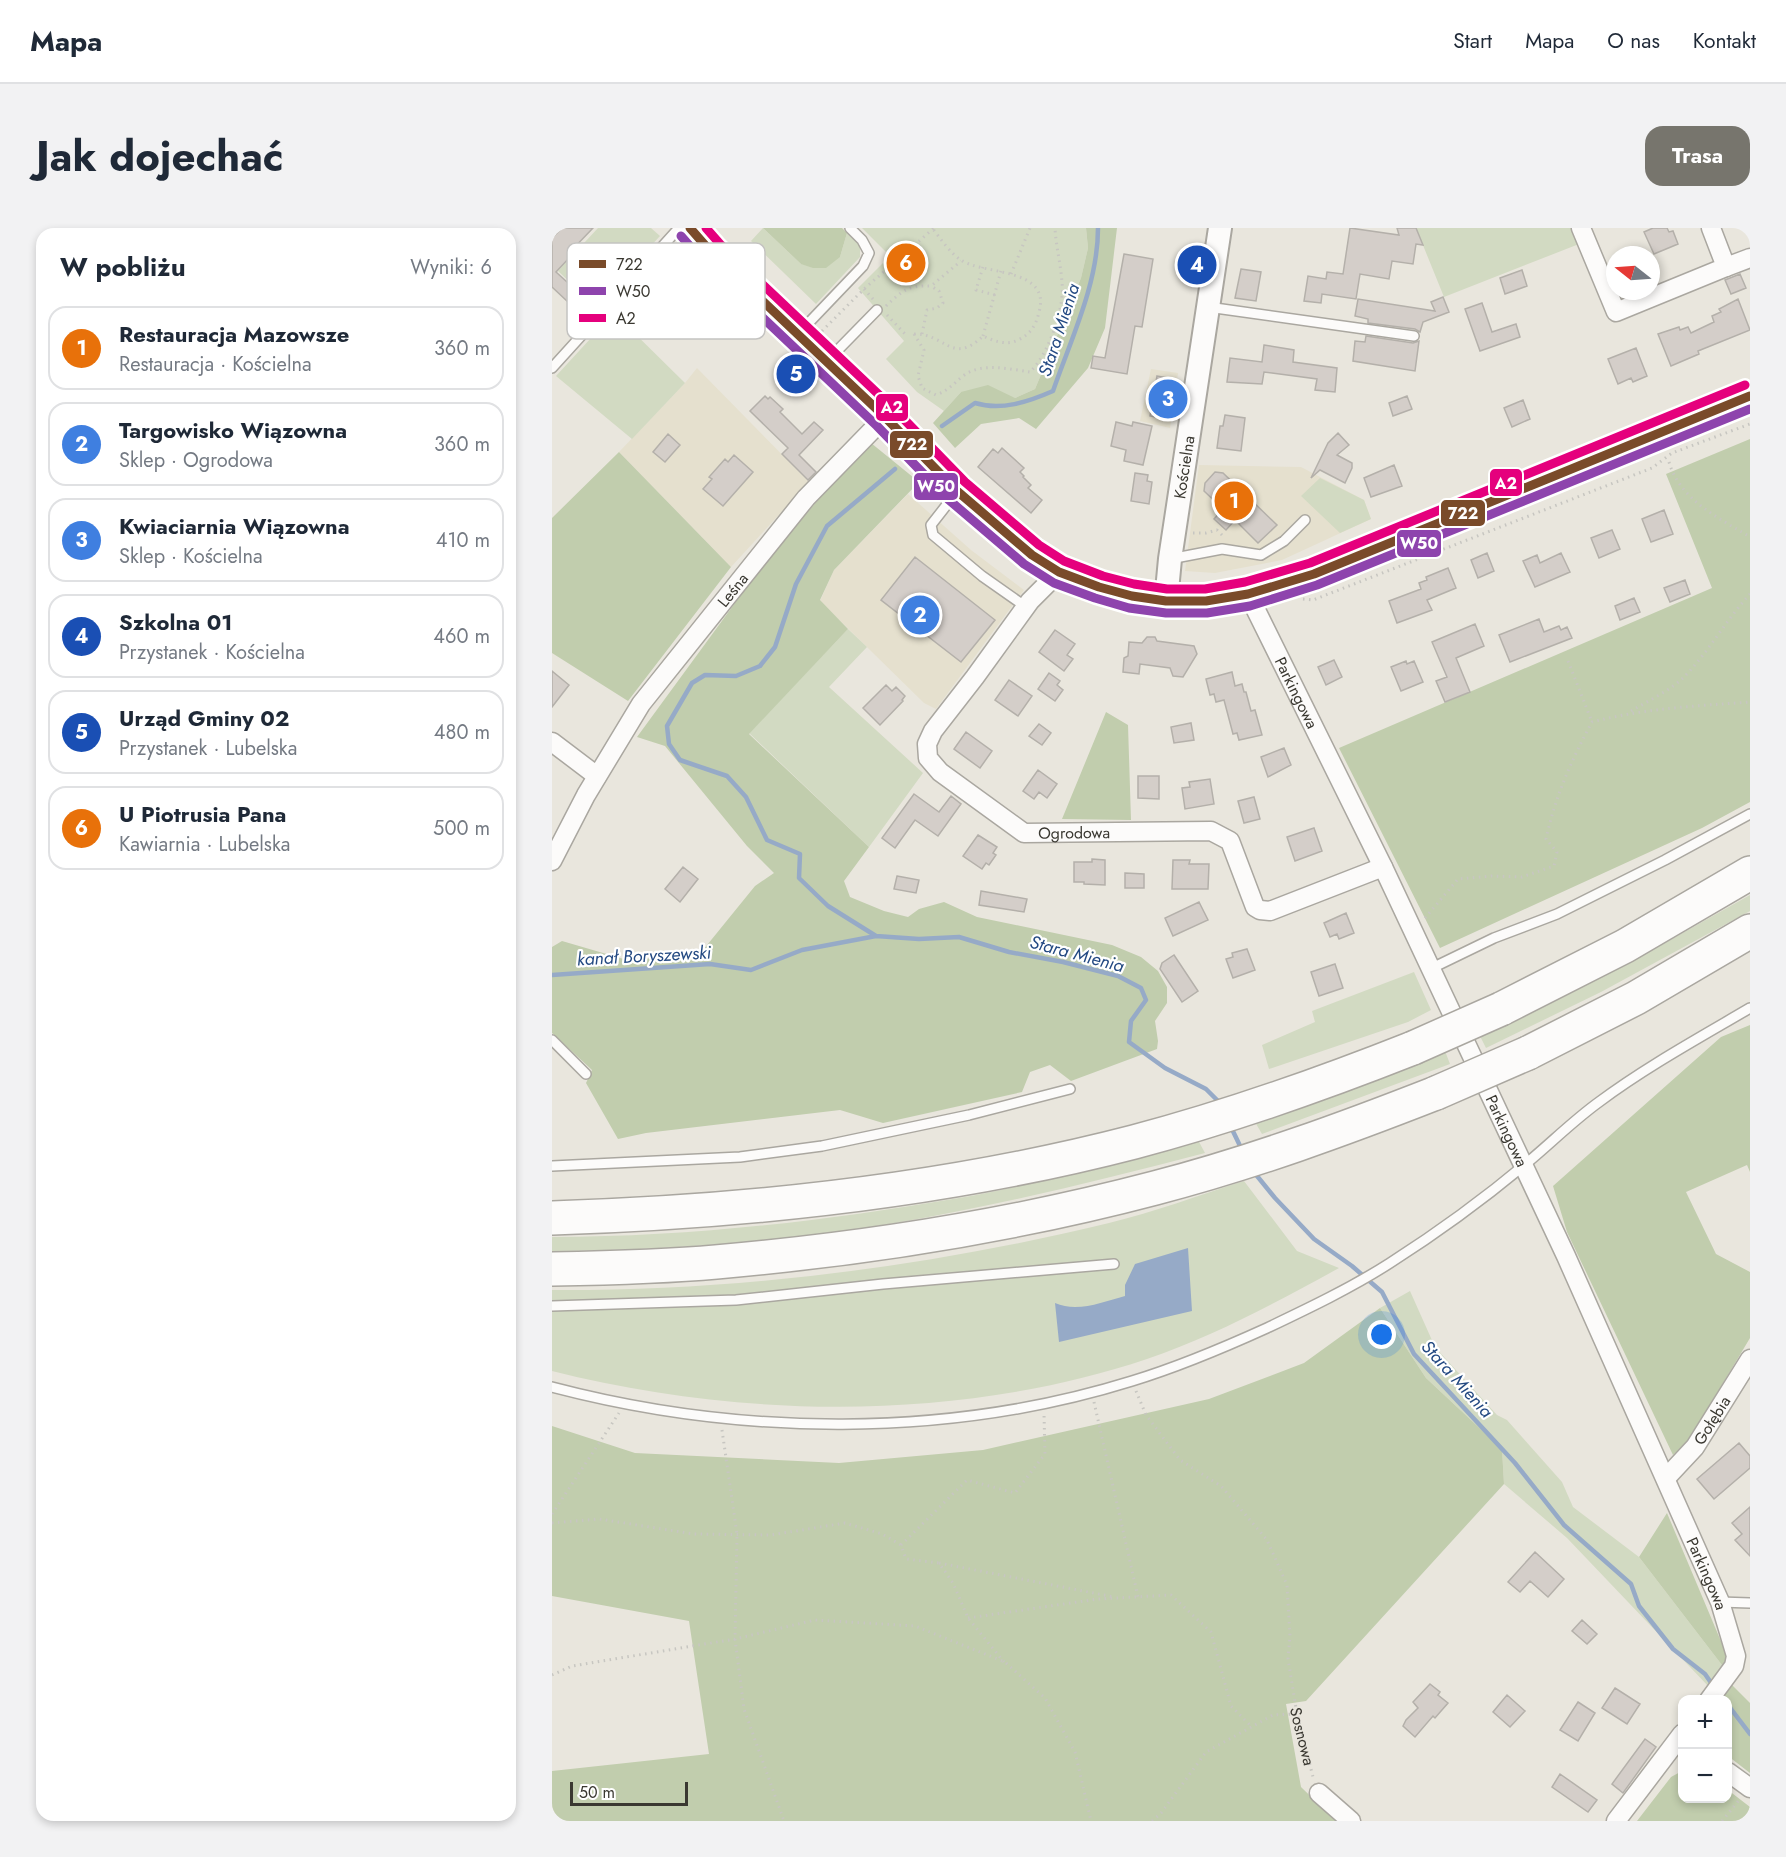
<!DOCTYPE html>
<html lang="pl">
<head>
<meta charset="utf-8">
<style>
  body { margin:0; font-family:Jost,sans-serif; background:#f2f2f3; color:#1f2937 }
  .controls { position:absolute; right:18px; bottom:18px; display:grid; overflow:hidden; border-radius:12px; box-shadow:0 3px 9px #0003 }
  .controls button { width:54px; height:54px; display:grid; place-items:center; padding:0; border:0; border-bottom:2px solid #e0e1e3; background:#fff; color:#1f2937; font:30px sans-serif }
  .compass { position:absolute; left:1054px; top:18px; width:54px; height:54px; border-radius:50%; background:#fff; box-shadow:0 3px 9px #0003; rotate:287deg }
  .scale { position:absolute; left:18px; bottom:15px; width:118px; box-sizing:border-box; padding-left:6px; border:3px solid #3a3831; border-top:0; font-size:16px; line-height:21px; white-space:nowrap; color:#3a3831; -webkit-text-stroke:4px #fff; paint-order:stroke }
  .you { position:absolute; left:830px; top:1107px; width:21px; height:21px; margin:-15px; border:4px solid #fff; border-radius:50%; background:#1a73e8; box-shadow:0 0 0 9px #1a73e833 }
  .badge { display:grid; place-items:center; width:39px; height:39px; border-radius:50%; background:#77756d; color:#fff; font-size:20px; font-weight:700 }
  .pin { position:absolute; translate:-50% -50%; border:3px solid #fff; box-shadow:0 2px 6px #0006 }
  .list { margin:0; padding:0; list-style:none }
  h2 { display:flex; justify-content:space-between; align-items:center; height:78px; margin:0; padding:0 24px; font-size:26px }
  h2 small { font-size:20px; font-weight:400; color:#747a83 }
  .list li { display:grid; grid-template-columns:39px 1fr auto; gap:18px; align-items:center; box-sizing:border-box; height:84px; margin:0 12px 12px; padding:0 12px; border:2px solid #e0e1e3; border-radius:18px }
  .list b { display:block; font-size:22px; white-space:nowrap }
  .list p { margin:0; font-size:20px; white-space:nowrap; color:#747a83 }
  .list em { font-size:20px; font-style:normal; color:#747a83 }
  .map { position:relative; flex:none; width:1198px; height:1593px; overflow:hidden; border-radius:18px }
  header { display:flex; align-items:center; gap:36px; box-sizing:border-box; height:84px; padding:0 30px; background:#fff; border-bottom:2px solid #e0e1e3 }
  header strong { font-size:28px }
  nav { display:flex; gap:33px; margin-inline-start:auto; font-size:21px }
  .intro { display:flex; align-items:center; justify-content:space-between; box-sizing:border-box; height:144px; padding:0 36px }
  h1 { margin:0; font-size:42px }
  .button { padding:15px 27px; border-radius:18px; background:#77756d; color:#fff; font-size:21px; font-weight:700 }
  main { display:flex; gap:36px; padding:0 36px }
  aside { flex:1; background:#fff; border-radius:18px; box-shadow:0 3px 9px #0003 }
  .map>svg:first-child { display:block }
</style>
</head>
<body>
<header>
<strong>Mapa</strong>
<nav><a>Start</a><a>Mapa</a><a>O nas</a><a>Kontakt</a></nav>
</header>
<div class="intro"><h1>Jak dojechać</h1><a class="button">Trasa</a></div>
<main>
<aside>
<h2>W pobliżu<small>Wyniki: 6</small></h2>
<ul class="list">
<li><span class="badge" style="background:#e8710a">1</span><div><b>Restauracja Mazowsze</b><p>Restauracja · Kościelna</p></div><em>360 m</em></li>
<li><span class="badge" style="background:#3f7fe0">2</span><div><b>Targowisko Wiązowna</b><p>Sklep · Ogrodowa</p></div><em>360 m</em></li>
<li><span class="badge" style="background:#3f7fe0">3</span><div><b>Kwiaciarnia Wiązowna</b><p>Sklep · Kościelna</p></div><em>410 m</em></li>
<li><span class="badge" style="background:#1a4fb4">4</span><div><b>Szkolna 01</b><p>Przystanek · Kościelna</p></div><em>460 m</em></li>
<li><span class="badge" style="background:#1a4fb4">5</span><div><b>Urząd Gminy 02</b><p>Przystanek · Lubelska</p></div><em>480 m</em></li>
<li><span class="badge" style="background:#e8710a">6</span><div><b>U Piotrusia Pana</b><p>Kawiarnia · Lubelska</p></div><em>500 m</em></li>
</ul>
</aside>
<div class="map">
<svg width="1198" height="1593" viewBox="0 0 1198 1593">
  <rect width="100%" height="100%" fill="#e9e6dd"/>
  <path fill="#e5e0ce" d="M145,140L257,254L179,339L67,224L133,155Z
    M599,141L626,145L618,200L588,193Z
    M647,237L749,239L812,272L819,291L730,332L663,345L633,343Z
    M356,266L419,322L472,362L384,481L372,475L268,373L282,342Z"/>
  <path fill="#d2dac2" d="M46,0H99L108,8L43,78L6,43Z
    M211,0L249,36L288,29L295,5L308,17V29L264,76L199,13Z
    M310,0H534L536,20L529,50L483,161L463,170L409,164L392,183L365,164L334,131L352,113L306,60L338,28Z
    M864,0H1020L1027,16L892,69Z
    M62,85L133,155L80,211L4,148Z
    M768,250L812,272L819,291L788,305L749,268Z
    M296,401L315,419L277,459L371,545L317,619L197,505Z
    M1198,667V683L1049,764L934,820L928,808L1081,733Z
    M862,744L879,782L856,794L717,841L710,817L763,794L760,783Z
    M893,823L898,836L710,906L703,894Z
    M646,912L653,925C550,952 448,977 343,995C230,1014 115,1022 0,1023V1009C137,1009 273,993 407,970C488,956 567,932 646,912Z
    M692,953L745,1023L787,1040C725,1074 663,1108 595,1131C408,1194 190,1191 0,1143V1062C187,1063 376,1039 557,995C603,984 647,967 692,953Z
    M858,1063L883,1119L945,1187L955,1192L1010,1254L1021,1279L1087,1329L1173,1441L1158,1460L1015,1310L952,1256L950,1221L874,1150L828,1080Z"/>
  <path fill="#c1cdad" d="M211,0H290L295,5L288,29L274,40H261L249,36Z
    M534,0H565L553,100L536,140L484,201L467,190L429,196L403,220L381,195L409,164L436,157L463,170L483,161L529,50L536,20Z
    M1198,211V574L1150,600L888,720L787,520L1160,360L1114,246Z
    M319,215L367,254L282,342L268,372L296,401L197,506L317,619L292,653L298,669L332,683L356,689L367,681L392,674L425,689L560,717L589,729L606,743L615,759V775L603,793L606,813L605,821L519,853L498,837L478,844L470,864L331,895L288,882L94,905L66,911L34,855L40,842L0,805V719L10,713L75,732L147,727L203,658L222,645L195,618L113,518L85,509L205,345L279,256Z
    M67,224L179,339L76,473L0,425V290Z
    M554,484L576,497L579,592L510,591Z
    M1198,797V944L1195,937L1134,964L1164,1026L1198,1044V1110L1137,1212L1121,1227L1015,1004L1001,958L1169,809Z
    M828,1080L874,1150L950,1221L952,1256L754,1473L734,1476L749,1559L784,1593H0V1543L157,1526L137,1393L0,1368V1198L83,1225L287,1235L431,1222L657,1171L752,1135Z
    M1115,1285L1176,1430L1173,1441L1087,1329Z
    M1180,1457L1198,1475V1545L1176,1528V1472H1168Z
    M1130,1543V1570H1176V1562L1198,1579V1593H1085L1119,1549Z"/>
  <path fill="#96aac7" d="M636,1020L640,1083L507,1114L503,1075C525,1085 551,1074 573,1068V1057L583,1036Z"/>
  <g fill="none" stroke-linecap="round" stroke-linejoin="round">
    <path stroke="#96aac7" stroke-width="4.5" d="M390,198L423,175C449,183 476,174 501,163C519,111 546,56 546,0
      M343,241L275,298L244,356L223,419L208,438L184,448L153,447L140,455L115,498L117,516L128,532L175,548L194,569L215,612L248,626L247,650L276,678L324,708L367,711L407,709L457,724L511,734L566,748L589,760L594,772L579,793L577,814L613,840L654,861L669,876
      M0,747L158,736L199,742L250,722L324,708
      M678,897L690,922
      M701,943L723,970L762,1011L800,1038L830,1064L862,1126L963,1235L1012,1297L1079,1356L1087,1378L1121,1421L1153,1446L1162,1459
      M1176,1477L1198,1506"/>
  </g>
  <path fill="#d4cec9" stroke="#b4b0aa" stroke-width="1.5" d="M10,0H41L16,26L19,28L4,44L26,64L16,74L0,59V10Z
    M798,0L847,7L845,0H864L871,17L864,16L861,36L840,33L837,51L808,46L804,71L770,66L769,75L752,73L756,48L774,51L775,44L791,46Z
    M1101,0H1115L1117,4L1121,3L1126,16L1102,26L1092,4Z
    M572,26L601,31L590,99L583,98L575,146L539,140L541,128L553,130Z
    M689,41L709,44L704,73L683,70Z
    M970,42L975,58L953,66L948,50Z
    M1188,46L1194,60L1179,66L1173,52Z
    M891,69L897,84L871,94L868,104L863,101L816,95V91L803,88L806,71L883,83L879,74Z
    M1186,71L1198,102L1146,123L1147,126L1119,138L1106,106L1127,99L1128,102L1136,99L1139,105L1162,94L1160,88L1169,84L1167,81Z
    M930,75L940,104L964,96L968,109L928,123L913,81Z
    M814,108L861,115L867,113L863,143L801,133L803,113L813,114Z
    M712,117L742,122L741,134L785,140L783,164L763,162L765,151L712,144L710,156L675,154L678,130L710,134Z
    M1084,120L1095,148L1081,154L1079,150L1066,156L1056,131Z
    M605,148L621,151L614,191L598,188Z
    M213,168L216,171L218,169L231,181L228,184L250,206L262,194L271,202L247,227L264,244L256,252L230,226L236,220L198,183Z
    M855,168L860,181L841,188L837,175Z
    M971,172L978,191L960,199L952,180Z
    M673,187L693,190L689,223L665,220L668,198H671Z
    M564,194L580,198L581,194L600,198L591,237L572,233L574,222L559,218Z
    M786,205L797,217L785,227L800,235V240L793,255L768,242L759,250L776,215Z
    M116,206L128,217L113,234L101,224Z
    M450,220L472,240L468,244L472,248L471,249L479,257L476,260L490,272L479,285L426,239L441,221L446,225Z
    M182,227L201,244L171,278L151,261L160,251L157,249L173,231L176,234Z
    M842,237L850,258L819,269L812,250Z
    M663,244L671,245L725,297L706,315L683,292L674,302L662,291L671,281L652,263L653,255Z
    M583,245L596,247L595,253L600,254L597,276L579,273Z
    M1112,282L1121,306L1099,314L1090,291Z
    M1060,302L1068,321L1047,330L1039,310Z
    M935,325L942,343L926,350L919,332Z
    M1009,325L1018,344L983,359L971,333L985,327L988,335Z
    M363,329L443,392L409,434L329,372Z
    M896,340L904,360L875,372L880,382L845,395L837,373L869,361L867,355L875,352L874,349Z
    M1133,352L1138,366L1118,374L1112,360Z
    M1082,370L1088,384L1068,392L1063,378Z
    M987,391L992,404L1007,398L1009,402L1015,399L1020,410L958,434L947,407Z
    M923,396L932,418L904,430L918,464L893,474L884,453L895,449L880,414Z
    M503,402L523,416L515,427L521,431L512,443L487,424Z
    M595,409H603L605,413L642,418L645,426L631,449L621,448L618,440L588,436L587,446L571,444L572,430L576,428L577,414L590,415Z
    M782,432L790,449L774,457L766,439Z
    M854,433L855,436L862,433L871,454L849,463L839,439Z
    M0,443L17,457L0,479Z
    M680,444L683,458L690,456L692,464H694L699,483L703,482L710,507L687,512L685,505L681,506L672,472L664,474L662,466L658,467L654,451Z
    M497,445L508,453L505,457L511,462L503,473L486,461Z
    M457,452L480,468L466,488L443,472Z
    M334,457L340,463L344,459L353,468L350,472L351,473L328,497L311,480Z
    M639,495L642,512L622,515L619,499Z
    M487,496L499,505L490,517L477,508Z
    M414,504L440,523L428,540L402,521Z
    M732,520L739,537L716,549L709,529Z
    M486,542L505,556L495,570L487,564L482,571L471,563Z
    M586,548H607V571L586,570Z
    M658,551L662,576L633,581L630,560L638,559L637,554Z
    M362,566L387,584L399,568L409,576L386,608L363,592L343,620L330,610Z
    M702,569L708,591L692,595L686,573Z
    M762,600L770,623L743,633L735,609Z
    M426,607L445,619L441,625L444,627L437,637L434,635L430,641L411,628Z
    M540,631L553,632V657L532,656V654H522V634H540Z
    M621,632H638L637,636H657L656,661H620Z
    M131,639L146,651L128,674L113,661Z
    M573,645L592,646V660H573Z
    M345,648L367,652L364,665L342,661Z
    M429,663L475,671L472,684L427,677Z
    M647,674L656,692L621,708L613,690Z
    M794,685L802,705L787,711L785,706L778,709L772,695Z
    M695,721L703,742L681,750L674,731L681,729L680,725Z
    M622,727L646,763L630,774L608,741L610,735Z
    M783,736L791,760L767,768L759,744Z
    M1187,1215L1198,1228V1240L1162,1271L1145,1251Z
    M1198,1279V1328L1183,1312L1190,1306L1180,1295Z
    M983,1324L1012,1351L996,1369L978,1353L968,1364L956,1354Z
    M1030,1392L1045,1406L1035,1416L1020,1403Z
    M878,1456L888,1464L886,1467L896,1475L883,1490L881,1488L863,1509L851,1498L854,1492L866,1480L861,1474Z
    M1063,1460L1088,1476L1075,1496L1050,1480Z
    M955,1467L973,1483L958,1499L941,1484Z
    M1026,1474L1043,1485L1026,1513L1008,1502Z
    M1093,1511L1104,1519L1071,1565L1060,1556Z
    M1008,1546L1045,1572L1036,1584L1000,1559Z"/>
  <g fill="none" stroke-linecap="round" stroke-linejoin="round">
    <defs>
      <path id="service" d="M656,79L862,108
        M247,105L311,38L317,25L310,12L298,0
        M276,132L325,82
        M0,140L127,0
        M404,265L379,297L381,307L393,317L430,348L474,379
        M618,331L670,321L709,327L732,313L753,292
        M878,741L942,710L1005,686L1113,632L1198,586
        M0,812L34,846
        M0,938L188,929L270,918L417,887L518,861
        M0,1078L184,1072L331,1056L562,1036
        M0,1159C187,1208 394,1211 580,1153C626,1139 671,1120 715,1100C757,1080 799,1060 838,1035C885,1005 933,970 976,934C1000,914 1022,892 1047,874C1094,839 1147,810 1198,780
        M1168,1374L1198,1375"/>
      <g id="minor">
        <path d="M1029,0L1064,84L1174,39L1159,0"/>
        <path d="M1174,39L1198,30"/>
        <path id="s2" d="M507,344L478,373L423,449L381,503L375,516L376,530L388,544L472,605L659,603L678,613L703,679L708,682L718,683L831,639"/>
        <path id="s3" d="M696,366L831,639L1014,1028L1168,1374L1184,1428L1182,1438L1157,1472"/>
        <path d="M0,514L45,548"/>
        <path id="s4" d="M0,633L34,567L89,476L254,270L333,189"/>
        <path id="s5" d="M1114,1250L1143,1219L1198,1131"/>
        <path d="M1176,1544L1198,1560"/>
        <path d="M767,1565L799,1593"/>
        <path d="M1064,1593L1130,1506"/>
      </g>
      <g id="tertiary">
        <path id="s6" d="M614,373L618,331L668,0"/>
      </g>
      <path id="secondary" d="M138,0L159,24L299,158L333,189L405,263L480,327L507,344L547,359L580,368L614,373H654L696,366L762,346L1198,168"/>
      <path id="motorway" d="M949,781L1073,718L1198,645
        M976,825L1084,770L1198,703
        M0,990C195,984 393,963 582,914C677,889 770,856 861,820
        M0,1041C55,1040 109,1039 164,1034C312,1021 459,998 603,960C699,935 792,901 884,865"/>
    </defs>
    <use href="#service" stroke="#aaa7a0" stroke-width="12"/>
    <use href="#minor" stroke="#aaa7a0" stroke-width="21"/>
    <use href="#tertiary" stroke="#aaa7a0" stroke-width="26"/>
    <use href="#secondary" stroke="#aaa7a0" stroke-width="28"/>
    <use href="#motorway" stroke="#aaa7a0" stroke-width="36"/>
    <g stroke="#c7c6c1" stroke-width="3" stroke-dasharray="1.5 4.5" stroke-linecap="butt">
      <path d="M431,39L424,62L443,67"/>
      <path d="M459,46L478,0"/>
      <path d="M312,61L321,71"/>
      <path d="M334,78C350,63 356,57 379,58L409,33"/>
      <path d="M335,87L354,107"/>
      <path d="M270,103L312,61L382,0"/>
      <path d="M362,106L372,122L366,148L370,160L384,167C397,162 401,156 411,148C429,134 457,141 478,144C496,127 513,80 510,55C509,37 504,19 503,0"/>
      <path d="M362,106C393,105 400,138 431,108C442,113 455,118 466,112C479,106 484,97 487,84C500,39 430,47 409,32C399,26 388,10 381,1"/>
      <path d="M370,106L375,82L385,80L391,75L387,63L379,58"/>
      <path d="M431,108L449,43"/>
      <path d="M1117,234C1128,272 1167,290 1198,309"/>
      <path d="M641,305H654L665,302L671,308"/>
      <path d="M751,371L761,372L1100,240L1120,225L1198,196"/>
      <path d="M1016,433L1040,494"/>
      <path d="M1079,483C1096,473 1117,463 1131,450C1156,425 1174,392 1198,366"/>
      <path d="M873,690L906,651L940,648L970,649L1002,638L1005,624L994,611C1003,569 1020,531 1040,494C1094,480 1144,478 1198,474"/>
      <path id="s1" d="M584,1163L594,1187L628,1232L669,1258L715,1312L735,1357L738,1408L736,1431L745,1486L761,1549"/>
      <path d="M542,1174L586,1369"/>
      <path d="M170,1202L185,1306L183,1411L192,1481L232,1593"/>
      <path d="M0,1286L67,1185"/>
      <path d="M0,1295L47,1291L142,1306L219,1307L293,1295L330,1306L349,1317L354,1331L387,1335L401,1355L416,1390L452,1434"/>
      <path d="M349,1317L415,1252L463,1265L493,1226L492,1186"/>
      <path d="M387,1335L562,1369"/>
      <path d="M416,1390L546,1371L619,1367L659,1404L679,1478L699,1498"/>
      <path d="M0,1447L20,1438L183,1411L263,1392L363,1398L453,1434L493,1470L523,1524L539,1593"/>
      <path d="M600,1593L609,1585L654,1524L721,1487L745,1486"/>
      <path d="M1170,1593L1188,1571"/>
    </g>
    <use href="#service" stroke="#fcfbfa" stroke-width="9"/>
    <use href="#minor" stroke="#fcfbfa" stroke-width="18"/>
    <use href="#tertiary" stroke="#fcfbfa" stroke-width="22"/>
    <use href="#secondary" stroke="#fcfbfa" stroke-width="26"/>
    <use href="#motorway" stroke="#fcfbfa" stroke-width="33"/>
    <defs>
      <path id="motorway-bridge" d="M861,820L949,781
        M884,865L976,825"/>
    </defs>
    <use href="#motorway-bridge" stroke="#aaa7a0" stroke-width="36" stroke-linecap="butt"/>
    <use href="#motorway-bridge" stroke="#fcfbfa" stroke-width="33"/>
    <defs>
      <path id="bus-1" d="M138,0L159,24L333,189L405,263L480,327L507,344L547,359L580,368L614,373H654L696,366L762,346L1198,168"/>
      <path id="bus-2" d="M129,8L151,33L325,198L397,272L472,336L502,355L543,370L577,380L614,385H655L698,378L765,357L1198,181"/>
      <path id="bus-3" d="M154,0L168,16L342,181L413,254L487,317L512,333L551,348L582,356L615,361H653L693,354L758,335L1193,157"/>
    </defs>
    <use href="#bus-1" stroke="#fff" stroke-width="14"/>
    <use href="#bus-2" stroke="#fff" stroke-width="14"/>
    <use href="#bus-3" stroke="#fff" stroke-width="14"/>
    <use href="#bus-1" stroke="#7a4b2a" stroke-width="9"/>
    <use href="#bus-2" stroke="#8e44ad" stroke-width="9"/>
    <use href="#bus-3" stroke="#e5007d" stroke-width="9"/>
  </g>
  <g text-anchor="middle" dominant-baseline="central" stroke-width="4.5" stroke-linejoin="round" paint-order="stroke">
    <g font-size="16" fill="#3a3831" stroke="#fff">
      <text stroke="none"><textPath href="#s6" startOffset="135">Kościelna</textPath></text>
      <text stroke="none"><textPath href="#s4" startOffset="327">Leśna</textPath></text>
      <text stroke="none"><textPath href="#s3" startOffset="110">Parkingowa</textPath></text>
      <text stroke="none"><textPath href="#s2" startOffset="404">Ogrodowa</textPath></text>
      <text stroke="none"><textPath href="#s3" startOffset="596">Parkingowa</textPath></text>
      <text stroke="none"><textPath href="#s5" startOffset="74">Gołębia</textPath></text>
      <text stroke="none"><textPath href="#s3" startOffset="1082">Parkingowa</textPath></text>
      <text stroke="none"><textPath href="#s1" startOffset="404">Sosnowa</textPath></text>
    </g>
    <g font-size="18" font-style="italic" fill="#234982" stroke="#fff">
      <text transform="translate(507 102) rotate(-72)">Stara Mienia</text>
      <text transform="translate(525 726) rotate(15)">Stara Mienia</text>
      <text transform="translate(92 728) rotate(-3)">kanał Boryszewski</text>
      <text transform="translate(905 1151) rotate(48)">Stara Mienia</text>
    </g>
  </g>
  <rect x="15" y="15" width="198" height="96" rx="9" fill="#fff" stroke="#c4c3c1" stroke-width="1.5"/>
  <rect x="27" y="32" width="27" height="8" fill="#7a4b2a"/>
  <rect x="27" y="59" width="27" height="8" fill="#8e44ad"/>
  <rect x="27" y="86" width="27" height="8" fill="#e5007d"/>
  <g font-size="16" fill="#3a3831">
    <text x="64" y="42">722</text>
    <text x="64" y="69">W50</text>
    <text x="64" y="96">A2</text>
  </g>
  <g stroke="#fff" stroke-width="2">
    <rect x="323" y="165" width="34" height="29" rx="6" fill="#e5007d"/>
    <rect x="337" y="202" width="45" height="29" rx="6" fill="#7a4b2a"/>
    <rect x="937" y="240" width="34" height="29" rx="6" fill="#e5007d"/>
    <rect x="361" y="244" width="46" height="29" rx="6" fill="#8e44ad"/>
    <rect x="888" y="271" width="46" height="28" rx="6" fill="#7a4b2a"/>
    <rect x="844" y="301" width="46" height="29" rx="6" fill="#8e44ad"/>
  </g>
  <g font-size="16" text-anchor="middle" font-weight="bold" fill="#fff">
    <text x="340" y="185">A2</text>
    <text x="360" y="222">722</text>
    <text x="954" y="261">A2</text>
    <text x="384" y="264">W50</text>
    <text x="911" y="291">722</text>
    <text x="867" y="321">W50</text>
  </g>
</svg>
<div class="controls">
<button>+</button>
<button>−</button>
</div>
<svg class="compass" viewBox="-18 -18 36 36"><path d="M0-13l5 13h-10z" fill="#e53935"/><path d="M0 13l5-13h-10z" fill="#747a83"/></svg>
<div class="scale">50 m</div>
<div class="you"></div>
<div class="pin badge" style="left:682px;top:273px;background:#e8710a">1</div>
<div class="pin badge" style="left:368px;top:387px;background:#3f7fe0">2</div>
<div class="pin badge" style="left:616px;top:171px;background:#3f7fe0">3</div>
<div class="pin badge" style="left:645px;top:37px;background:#1a4fb4">4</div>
<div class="pin badge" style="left:244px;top:146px;background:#1a4fb4">5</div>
<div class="pin badge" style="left:354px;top:35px;background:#e8710a">6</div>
</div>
</main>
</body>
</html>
